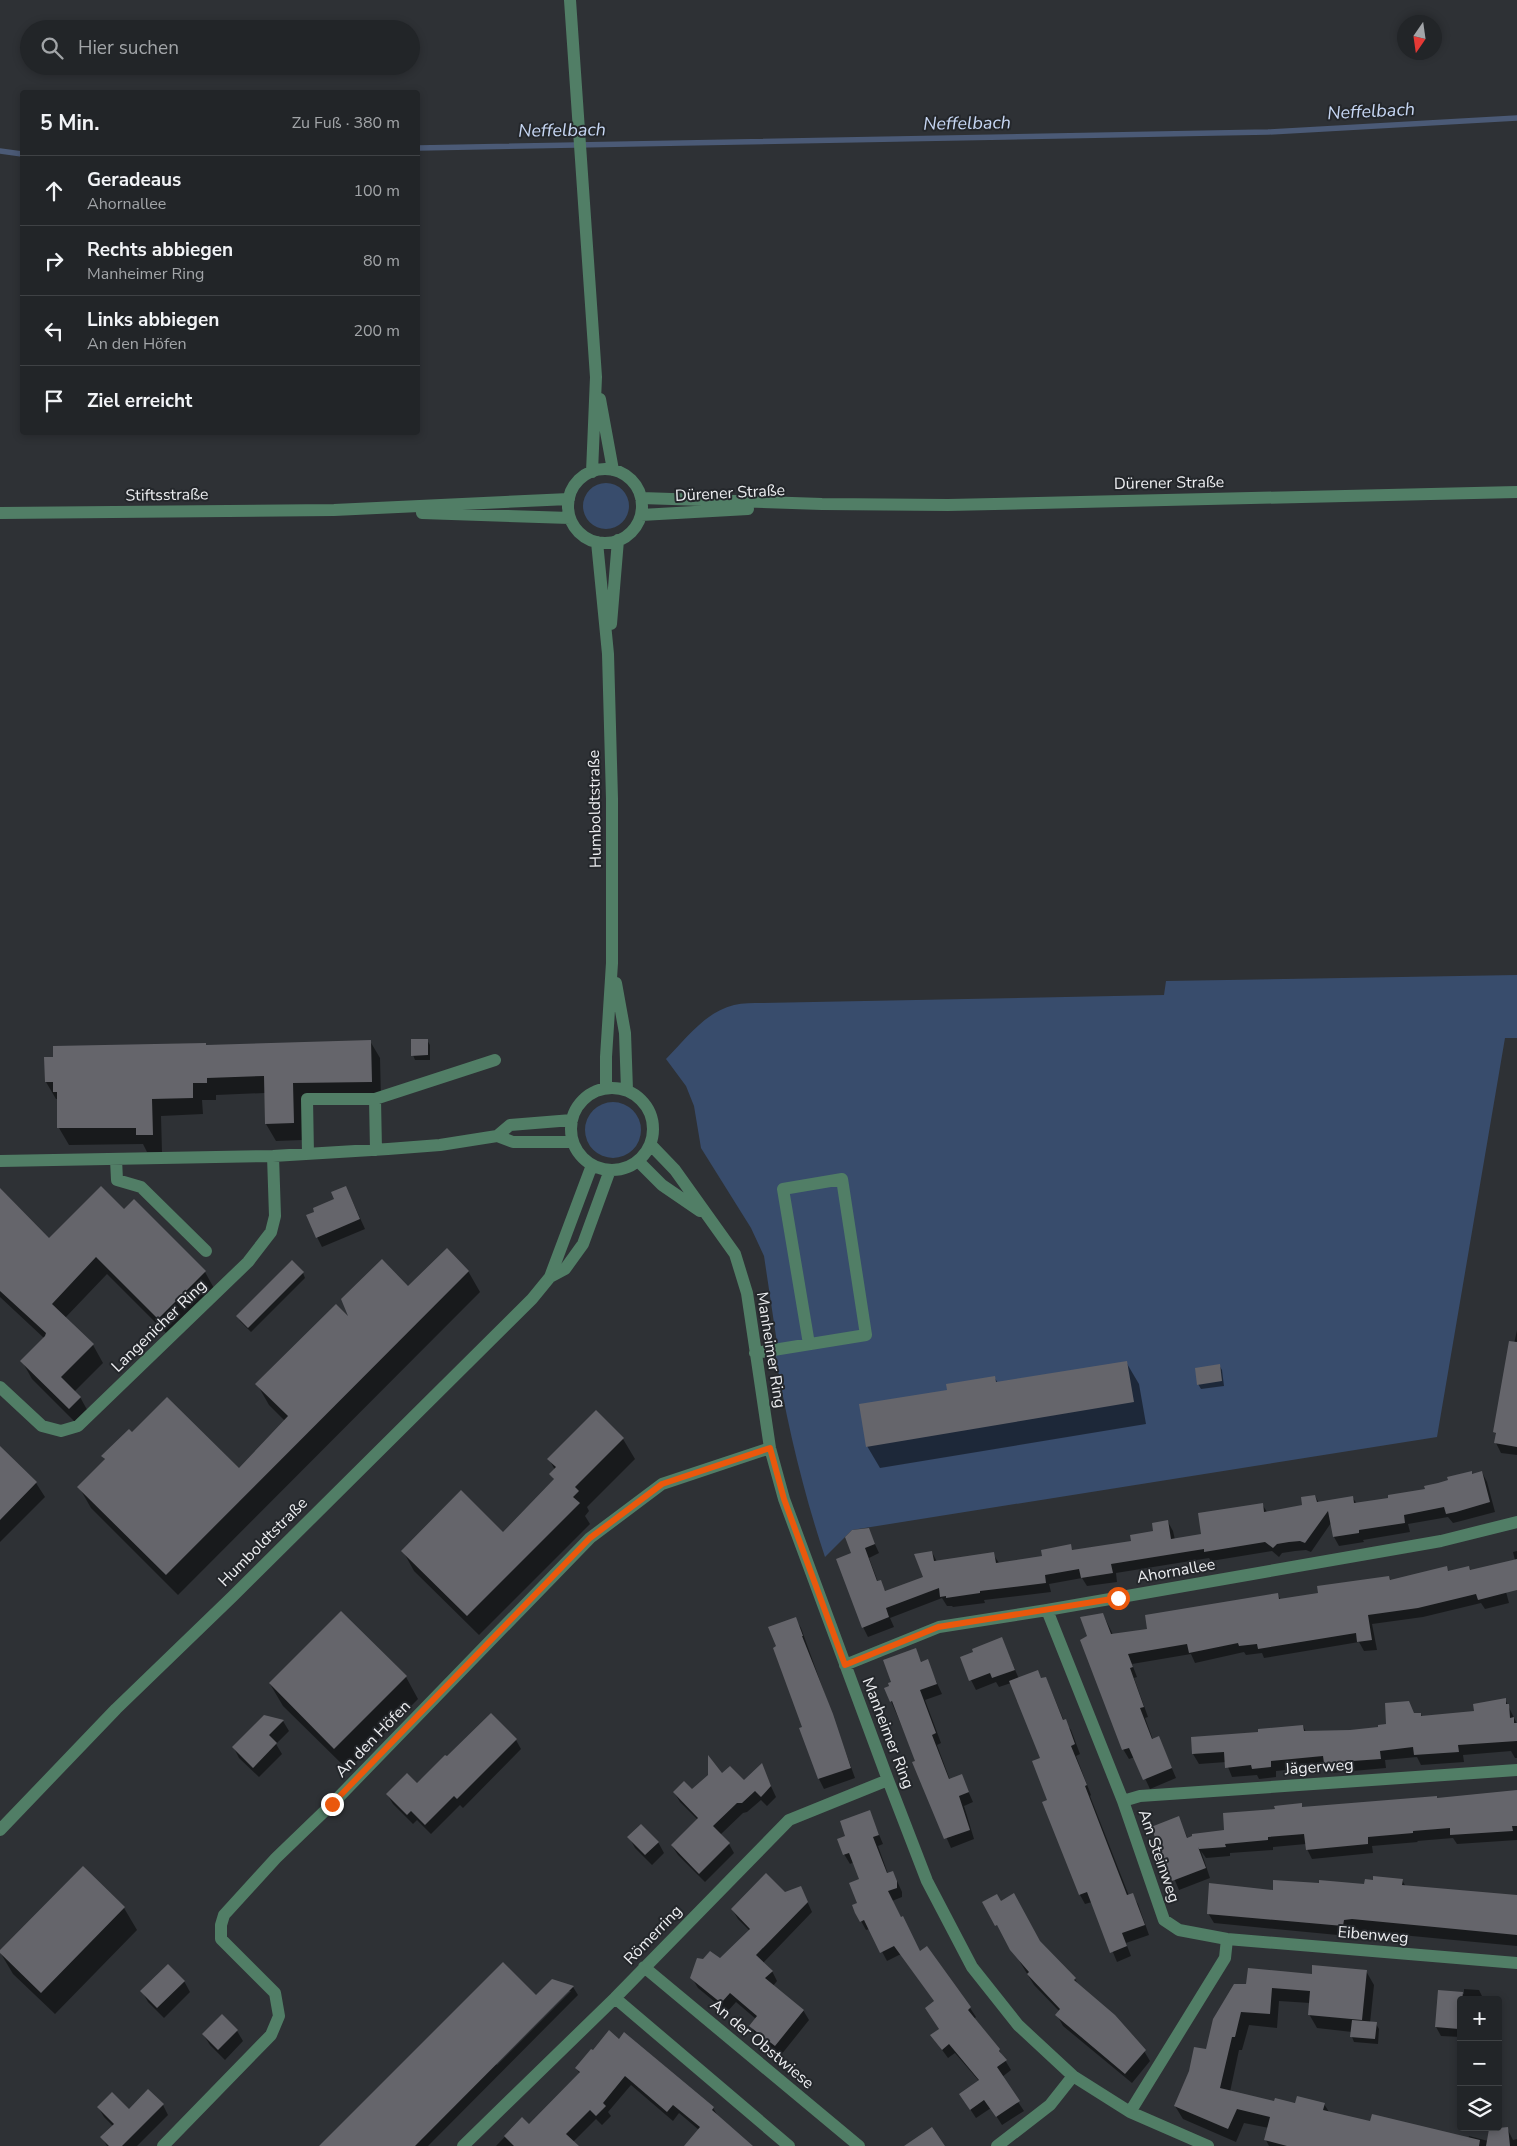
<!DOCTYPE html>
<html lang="de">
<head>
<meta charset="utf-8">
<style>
  body { margin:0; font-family:"Nunito Sans",sans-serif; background:#2a2d30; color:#f1f3f6 }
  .controls { position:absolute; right:15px; bottom:15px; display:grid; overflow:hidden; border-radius:5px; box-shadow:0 2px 8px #0003 }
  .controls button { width:45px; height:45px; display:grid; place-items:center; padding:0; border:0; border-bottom:1px solid #3f4245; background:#222528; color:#f1f3f6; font:25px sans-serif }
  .compass { position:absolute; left:1397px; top:15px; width:45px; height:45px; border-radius:50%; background:#222528; box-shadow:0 2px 8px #0003; rotate:193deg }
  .stop { position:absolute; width:15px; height:15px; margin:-11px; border:4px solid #ea580c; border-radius:50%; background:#fff }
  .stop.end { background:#ea580c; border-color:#fff; box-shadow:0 1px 5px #0008 }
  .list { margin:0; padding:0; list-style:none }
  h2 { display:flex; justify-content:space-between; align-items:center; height:65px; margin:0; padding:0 20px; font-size:21px }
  h2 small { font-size:16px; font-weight:400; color:#a2a5a8 }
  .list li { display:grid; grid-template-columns:32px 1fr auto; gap:15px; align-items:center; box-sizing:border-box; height:70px; padding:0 20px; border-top:1px solid #3f4245 }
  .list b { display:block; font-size:19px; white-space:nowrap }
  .list p { margin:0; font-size:16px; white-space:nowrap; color:#a2a5a8 }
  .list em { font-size:16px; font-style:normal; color:#a2a5a8 }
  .icon { flex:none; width:28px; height:28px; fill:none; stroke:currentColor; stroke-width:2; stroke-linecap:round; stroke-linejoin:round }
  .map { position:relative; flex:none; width:1517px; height:2146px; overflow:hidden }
  .search { position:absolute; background:#222528; box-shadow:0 2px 8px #0003; left:20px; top:20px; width:400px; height:55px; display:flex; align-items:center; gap:12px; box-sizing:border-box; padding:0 18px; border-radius:28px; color:#a2a5a8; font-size:19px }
  .panel { position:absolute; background:#222528; box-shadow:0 2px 8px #0003; left:20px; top:90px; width:400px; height:345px; border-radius:5px }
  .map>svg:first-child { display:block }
</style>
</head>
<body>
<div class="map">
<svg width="1517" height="2146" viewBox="0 0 1517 2146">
  <rect width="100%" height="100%" fill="#2e3135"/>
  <path fill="#384c6c" d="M583 506a23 23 0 1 1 46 0a23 23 0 1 1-46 0Z
    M1517,975V1038H1505L1437,1437L852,1530L825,1557C802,1488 786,1419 774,1347L777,1343L764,1256L751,1228L701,1148L694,1106L686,1086L666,1059C686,1039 705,1012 734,1005C743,1003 753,1003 762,1003L1164,995L1166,981Z
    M585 1130a28 28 0 1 1 56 0a28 28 0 1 1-56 0Z"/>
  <path fill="#0007" fill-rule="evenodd" d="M427,1040L430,1045V1060H415L413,1055Z
    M370,1041L380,1058L381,1099L303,1100V1140L276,1141L266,1124L265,1093L216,1095V1100H202L203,1114L161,1116L162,1152H147L143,1144L69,1145L59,1128L58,1099H56L46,1082L206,1046Z
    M346,1187L365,1229L322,1247L317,1237L336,1200Z
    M0,1190L49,1239L124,1211L205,1272L215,1290L169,1336L107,1274L65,1318L93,1345L103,1363L74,1392L80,1397L90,1415L79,1426L32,1379L22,1361L45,1339L0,1297Z
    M468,1271L480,1292L178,1595L91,1508L79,1487L105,1460L103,1456L131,1433L239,1470L285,1421L269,1405L257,1384L351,1321L408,1287Z
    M303,1273L305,1278L251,1332L240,1321L237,1316Z
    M1517,1330V1455L1501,1453L1496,1443L1497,1436L1495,1432Z
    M1126,1362L1139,1384L1146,1424L880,1468L867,1446L948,1391L994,1377L998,1383Z
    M1219,1365L1222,1370L1224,1386L1201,1389L1198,1384Z
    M596,1412L623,1439L635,1459L587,1507L589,1511L585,1516L590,1524L479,1635L414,1571L403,1551L503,1533L555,1481L551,1474L555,1470L549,1459Z
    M0,1447L36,1483L45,1497L0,1542Z
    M1471,1472L1473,1475L1482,1472L1487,1482L1495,1512L1461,1521L1453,1523L1448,1517L1408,1524L1410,1532L1363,1540L1364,1542L1339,1546L1334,1537L1331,1523L1311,1552L1306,1550L1295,1551L1282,1553L1279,1557L1272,1551L1211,1561L1209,1558L1116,1573L1117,1582L1087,1586L1082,1578L1049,1584L1051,1592L984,1600L985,1603L953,1607L952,1606H947L942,1598L890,1618L894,1627L868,1637L863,1627L853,1554L868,1529L879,1553L869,1558L878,1582H880L886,1592L925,1578L932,1552L937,1562L993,1554L999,1563L1043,1557L1070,1546L1073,1551L1132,1542L1155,1532L1168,1522L1173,1531L1175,1540L1203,1535L1262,1504L1267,1512L1303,1506L1315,1496L1319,1503L1352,1497L1357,1504L1390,1499L1426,1490Z
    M1517,1551V1585L1502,1577L1509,1603L1485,1609L1481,1603L1423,1617L1372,1624L1377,1650L1364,1651L1359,1642L1264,1658L1262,1653L1246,1655L1244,1652L1195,1663L1191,1654L1132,1664L1137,1677L1134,1678L1148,1717L1145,1718L1153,1740L1159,1738L1176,1778L1150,1789L1135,1757L1129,1759L1123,1749L1089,1636L1103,1614L1113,1635L1148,1630L1277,1594L1281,1600L1319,1594L1389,1577L1391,1581L1446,1567L1449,1572L1469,1567L1471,1571L1515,1560L1513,1552Z
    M795,1618L801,1628L855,1778L824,1789L819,1779L801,1729L803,1728L777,1647Z
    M1002,1639L1019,1679L1037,1671L1042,1680L1046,1678L1064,1721L1071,1730L1080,1754L1076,1756L1091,1795L1090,1796L1129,1896L1132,1894L1138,1904L1149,1935L1126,1943L1131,1956L1117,1962L1092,1902L1085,1904L1080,1895L1049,1801L1041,1758L1011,1683L999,1687L996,1682L976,1690L971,1680L962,1658Z
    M915,1650L922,1663L927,1661L942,1694L925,1700L941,1743L937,1745L950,1780L961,1775L973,1802L964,1806L974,1839L951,1848L914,1763L917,1762L891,1701L892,1682Z
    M406,1677L418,1699L348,1770L283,1706L270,1684Z
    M1505,1699L1517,1724V1758H1515L1511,1751L1463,1755L1464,1762L1421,1765L1417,1757L1385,1760L1386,1768L1331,1773L1327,1766L1276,1771V1777L1259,1779L1257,1775L1232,1777L1226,1762L1199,1764L1193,1754L1260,1733L1303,1726L1306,1732L1350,1731L1379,1728L1415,1714H1421L1422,1717L1475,1712Z
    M264,1717L283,1721L289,1731L276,1744L282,1754L259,1777L239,1758L234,1748Z
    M516,1740L521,1749L463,1808L460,1805L431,1834L417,1820L413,1824L393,1804L387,1794L417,1785L447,1758Z
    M761,1765L776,1797L767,1806L761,1800L747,1812L743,1813L720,1835L729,1844L734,1853L705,1882L678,1855L672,1846L698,1820L680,1802L674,1792L691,1791L722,1775L744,1782Z
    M1517,1791V1840L1457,1844L1453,1838L1417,1841L1418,1842L1372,1846L1373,1853L1312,1859L1307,1849L1306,1844L1273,1847V1850L1230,1853V1856L1206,1858L1201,1851L1210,1878L1179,1890L1153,1828L1179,1818L1188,1839L1226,1831L1276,1810L1301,1805L1303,1808L1437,1799Z
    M869,1811L883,1844L878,1846L888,1874L893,1872L902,1892V1897L892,1901L920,1952L927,1947L970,2008L976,2017L974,2019L999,2050L1011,2070L1002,2077L1024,2111L1002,2125L991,2108L976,2118L966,2103L979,2081L955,2053L948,2058L932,2036L940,2030L935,2002L901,1954L887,1961L870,1929L866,1930L861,1921L858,1904L861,1880L854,1862L850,1864L844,1854L846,1837Z
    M629,1837L658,1842L664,1853L652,1865L635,1848Z
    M83,1868L124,1908L137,1930L55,2014L13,1974L0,1952Z
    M1402,1880L1406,1887L1517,1897V1946L1349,1930L1348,1936L1214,1923L1208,1913L1274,1891L1365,1886Z
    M801,1888L812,1912L763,1963L772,1971L777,1981L773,1986L803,2010L809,2020L781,2055L756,2036L751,2026L756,2019L736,2002L727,2012L698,1988L692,1978L720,1960L750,1931L738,1919L732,1909Z
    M984,1903H1000L1075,1979L1079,1986L1144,2051L1150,2061L1132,2083L1063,2026L1057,2015L1060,2012L1034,1985Z
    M1366,1971L1374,1985L1370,2023L1376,2024L1379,2029L1378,2044L1354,2042L1352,2037V2032L1317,2028L1309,2014L1310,2003L1279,2001L1277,2028L1249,2025L1242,2050H1239L1230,2092L1275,2102L1324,2104L1329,2112L1371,2123L1468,2139L1469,2136L1488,2141L1507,2128L1513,2140L1517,2139V2146H1269L1266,2140L1269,2128L1244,2123L1236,2142L1183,2119L1175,2106L1248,1986L1313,1976Z
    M184,1981L190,1992L164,2018L148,2002L142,1991Z
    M553,1981L573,1987L578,1995L428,2146H324L536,1997ZM568,1991H571L497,2065L495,2063Z
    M1464,1989L1479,1990L1484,2000H1461V2037L1441,2036L1436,2027L1440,1991L1464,1994Z
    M237,2031L243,2041L225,2060L210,2045L203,2034Z
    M591,2050L713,2108L719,2118L750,2146H686L699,2130L679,2113L673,2121L631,2085L608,2112L611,2116L602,2125L596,2119L569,2146H496L522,2119L529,2126L580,2074L576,2068Z
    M163,2105L168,2115L137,2146H107L102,2137L113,2126L104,2117L98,2107L129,2110Z"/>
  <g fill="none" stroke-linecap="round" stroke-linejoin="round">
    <path stroke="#4b5a76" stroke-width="5.5" d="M418,148L1268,132L1517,118
      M0,151L22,154"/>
  </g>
  <path fill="#65656b" d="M411,1039H428V1055L411,1056Z
    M371,1040L372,1082L293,1083L294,1123L265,1124L264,1076L207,1078V1083H193V1098L152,1099L153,1135H136V1128H57V1092H53V1082H45L44,1057H53V1046L206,1043V1045Z
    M101,1186L124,1209L134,1199L206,1271L158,1319L96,1257L52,1304L94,1344L61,1377L81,1397L69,1409L20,1361L45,1336L46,1333L0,1291V1188L49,1238Z
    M346,1186L360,1219L316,1238L306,1215L314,1212L313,1208L334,1199L331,1192Z
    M447,1248L469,1271L166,1575L77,1487L105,1459L101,1456L129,1429L132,1432L167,1397L239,1468L288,1416L255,1384L336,1304L348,1316L341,1299L382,1259L408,1286Z
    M292,1260L304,1272L248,1328L236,1316Z
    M1509,1341L1517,1342V1447L1494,1443L1496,1433L1493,1432Z
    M1127,1361L1134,1402L866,1447L859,1404L947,1390L946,1384L995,1376L996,1382Z
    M1220,1364L1222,1381L1197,1385L1195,1368Z
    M596,1410L624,1438L575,1487L579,1491L573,1497L580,1503L467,1616L401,1551L461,1490L503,1532L554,1479L549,1474L556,1467L547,1459Z
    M0,1446L37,1482L0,1520Z
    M1472,1471V1474L1482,1471L1490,1502L1456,1512L1446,1514L1444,1507L1404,1515L1405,1523L1359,1530V1533L1333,1537L1328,1511L1305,1543L1300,1541L1289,1542L1277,1544L1273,1548L1265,1542L1204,1552V1549L1111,1564L1113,1573L1081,1578L1079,1569L1045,1575L1046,1583L980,1591V1593L946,1598V1596L940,1597L939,1588L886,1608L889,1617L862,1628L836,1559L851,1553L845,1537L852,1530L869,1528L875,1544L865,1548L877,1581L881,1580L885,1591L923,1577L914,1554L932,1551L934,1561L994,1552L996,1563L1042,1556L1041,1550L1071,1544L1072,1550L1131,1541L1130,1535L1153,1531L1152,1523L1168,1520L1171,1539L1201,1534L1198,1513L1263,1503L1264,1512L1302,1505L1301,1497L1315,1495L1317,1502L1353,1496L1354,1503L1388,1498V1495L1425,1489L1424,1486L1438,1483L1448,1480L1447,1477Z
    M1517,1559V1590L1478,1600L1476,1594L1418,1608L1368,1615L1372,1640L1357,1642L1356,1633L1258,1649L1257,1644L1239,1646L1238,1643L1189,1653L1187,1644L1128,1654L1133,1667L1130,1668L1144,1707L1140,1708L1152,1739L1159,1736L1172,1768L1143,1780L1129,1748L1122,1750L1080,1640L1087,1636L1080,1617L1103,1613L1111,1634L1147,1629L1145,1615L1278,1593L1279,1599L1318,1593L1317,1586L1389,1576L1390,1580L1447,1566L1448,1571L1469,1566L1470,1570Z
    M341,1611L407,1676L334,1749L269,1683Z
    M796,1617L803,1636H802L833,1714L851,1768L818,1779L799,1728L802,1727L773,1648L776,1646L768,1627Z
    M1002,1637L1015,1670L992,1678L990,1673L969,1681L960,1657L973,1652L972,1649Z
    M916,1648L921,1662L928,1659L937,1684L920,1690L936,1733L932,1735L949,1779L962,1774L969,1792L959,1796L970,1830L944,1839L912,1762L915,1761L892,1701L890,1702L884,1688L889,1686L888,1683L891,1682L883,1660Z
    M1038,1670L1041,1678L1046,1677L1063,1720L1066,1719L1075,1744L1071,1746L1087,1785L1085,1786L1127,1895L1133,1893L1145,1925L1122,1933L1127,1946L1110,1953L1087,1892L1079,1895L1042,1802L1047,1800L1032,1761L1040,1758L1009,1681Z
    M1506,1698V1704H1509L1510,1718L1514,1717V1723H1517V1741L1458,1745L1459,1752L1414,1755L1413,1747L1380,1751L1381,1759L1324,1763L1323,1756L1271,1761V1767L1252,1769L1251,1765L1225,1768L1224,1752L1192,1754L1191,1737L1258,1732V1729L1303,1725L1304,1731L1350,1730L1378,1727V1725L1386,1724L1385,1703L1409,1701L1414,1713H1421V1716L1474,1711L1473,1704Z
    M491,1713L517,1739L457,1799L454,1796L425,1825L411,1811L407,1815L386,1794L407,1773L417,1783L445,1755L447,1756Z
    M264,1715L284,1720L269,1735L277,1743L253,1768L232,1747Z
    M708,1755L722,1773L730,1766L744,1780L762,1763L771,1786L761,1797L755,1791L742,1803H737L713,1826L730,1843L699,1874L671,1845L698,1818L673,1792L684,1781L692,1789L708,1775Z
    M1517,1790V1826H1512L1513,1831L1450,1835V1828L1413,1831V1833L1368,1837V1844L1306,1850L1304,1834L1268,1837V1840L1225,1844L1226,1847L1199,1849L1198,1847L1206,1868L1172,1881L1151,1827L1179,1816L1187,1838L1192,1836V1834L1224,1830L1223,1813L1275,1809L1274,1806L1302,1803V1807L1437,1796V1798Z
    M870,1810L879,1835L873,1837L887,1873L893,1871L897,1881V1888L888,1891L901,1917L903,1916L920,1951L927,1946L971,2007L968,2010L1000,2049L999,2051L1007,2060L997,2067L1020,2101L996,2117L984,2100L970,2110L959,2094L979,2080L949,2044L942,2050L930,2035L939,2029L925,2008L934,2001L894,1946L880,1953L864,1920L860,1922L855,1913L852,1905L857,1903L849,1883L859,1879L849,1853L843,1855L837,1839L845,1836L840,1821Z
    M641,1824L659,1842L645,1855L627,1837Z
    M83,1866L125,1907L41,1993L0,1953V1950Z
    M766,1873L785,1892L801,1886L808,1902L756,1955L773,1971L765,1978L804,2010L775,2046L749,2026L757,2016L730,1993L721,2003L690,1978L697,1958L703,1959L710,1951L720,1958L750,1929L731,1909Z
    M1373,1876L1403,1879L1402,1885L1517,1895V1935L1352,1919L1344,1920L1343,1926L1207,1914L1209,1883L1273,1890V1880L1319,1883V1880L1364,1884L1365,1879L1373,1880Z
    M1014,1893L1040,1941L1076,1978L1074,1980L1115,2015L1146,2050L1125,2074L1055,2015L1060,2009L1027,1974L1029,1972L1010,1950L997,1925L995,1926L982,1902L997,1894L1001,1901Z
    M503,1962L536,1995L552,1979L574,1986L415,2146H319Z
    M168,1964L185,1981L157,2008L140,1991Z
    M1312,1965L1367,1970L1362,2020L1308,2015L1310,1991L1272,1988L1270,2014L1241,2012L1235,2037H1232L1220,2088L1274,2101L1275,2098L1295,2103L1297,2096L1325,2103L1323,2110L1370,2121L1372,2114L1480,2140L1479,2146H1287L1264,2140L1270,2117L1237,2109L1228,2129L1174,2106L1189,2071L1194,2047L1206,2049L1213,2019L1234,1984H1246L1248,1968L1312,1974Z
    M1438,1990L1463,1992L1459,2029L1435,2027Z
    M222,2014L238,2030L218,2050L202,2034Z
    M1352,2020L1377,2022L1375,2039L1350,2037Z
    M609,2030L619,2039L624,2032L714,2107L712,2110L753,2146H684L700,2127L673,2105L667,2112L625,2076L603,2103L606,2106L596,2116L590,2110L566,2134L579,2146H514L504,2136L522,2117L529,2124L580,2072L575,2068L591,2049L593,2050Z
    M148,2089L164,2104L122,2146H109L100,2137L114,2124L97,2107L112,2092L129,2109Z
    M932,2127L945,2146H904Z
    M1508,2127L1510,2146H1486L1489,2129Z"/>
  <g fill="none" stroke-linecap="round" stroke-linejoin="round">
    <path stroke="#517e66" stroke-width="12" d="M570,0L596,377L592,472
      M600,399L613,470
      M568 506a37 37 0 1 1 74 0a37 37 0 1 1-74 0Z
      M641,498L822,504L948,505L1517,492
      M0,513L334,510L569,499
      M422,513L570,518
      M641,515L748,509
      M597,542L608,654L612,799V963L606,1057V1088
      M611,624L618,540
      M616,983L625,1033L627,1090
      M571 1129a41 41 0 1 1 82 0a41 41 0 1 1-82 0Z
      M375,1099L495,1060
      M497,1136L513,1142H573
      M650,1144L675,1170L735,1254L747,1293L770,1448L784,1499L888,1780L927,1881L972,1967L1018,2025L1073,2076L1130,2112L1208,2146
      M308,1154L307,1099H375L376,1150
      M116,1159L117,1180L141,1187L206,1251
      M0,1161L273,1156L388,1149L440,1145L497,1136L510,1125L572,1120
      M638,1161L662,1185L700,1211
      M550,1277L592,1165
      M755,1353L866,1335L842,1179L783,1189L809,1344
      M0,1387L42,1426L61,1431L78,1426L248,1262L271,1232L275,1216L273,1156
      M1047,1610L1123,1801L1164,1920L1179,1930L1227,1939L1517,1963
      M845,1665L939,1627L1047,1610L1441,1541L1517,1522
      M1123,1801L1140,1796L1517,1770
      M0,1830L116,1709L233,1596L532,1299L550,1277L565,1269L583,1244L610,1170
      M644,1967L859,2146
      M615,1998L789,2146
      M1130,2112L1225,1958L1227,1939
      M163,2146L271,2035L279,2016L275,1993L221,1939V1925L224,1915L276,1858L332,1804L590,1538L662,1484L770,1448
      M463,2146L615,1998L789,1820L888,1780
      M997,2146L1050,2105L1073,2076"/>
  </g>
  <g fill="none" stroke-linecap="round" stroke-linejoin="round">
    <path stroke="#ea580c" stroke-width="6" d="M332,1804L590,1538L662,1484L770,1448L784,1499L845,1665L938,1627L1118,1598"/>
  </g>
  <g text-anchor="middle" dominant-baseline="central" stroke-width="4" stroke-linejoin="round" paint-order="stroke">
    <g font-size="16" fill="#ecedf0" stroke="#24272b">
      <text transform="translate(1169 483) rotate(-1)">Dürener Straße</text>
      <text transform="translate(730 493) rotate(-3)">Dürener Straße</text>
      <text transform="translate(167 495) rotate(-1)">Stiftsstraße</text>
      <text transform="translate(595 809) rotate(-91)">Humboldtstraße</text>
      <text transform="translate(159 1326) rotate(-44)">Langenicher Ring</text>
      <text transform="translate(771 1350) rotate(81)">Manheimer Ring</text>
      <text transform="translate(263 1542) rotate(-45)">Humboldtstraße</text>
      <text transform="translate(1176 1571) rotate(-10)">Ahornallee</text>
      <text transform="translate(888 1733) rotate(69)">Manheimer Ring</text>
      <text transform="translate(373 1739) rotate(-46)">An den Höfen</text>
      <text transform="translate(1319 1767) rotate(-4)">Jägerweg</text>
      <text transform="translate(1159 1856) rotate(71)">Am Steinweg</text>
      <text transform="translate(653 1935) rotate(-46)">Römerring</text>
      <text transform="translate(1373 1935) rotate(5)">Eibenweg</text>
      <text transform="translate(762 2044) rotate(40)">An der Obstwiese</text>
    </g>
    <g font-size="18" font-style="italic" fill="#c7d7f4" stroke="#24272b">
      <text transform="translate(1371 111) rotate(-3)">Neffelbach</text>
      <text transform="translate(967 123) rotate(-1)">Neffelbach</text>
      <text transform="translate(562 130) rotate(-1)">Neffelbach</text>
    </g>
  </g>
</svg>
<div class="controls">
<button>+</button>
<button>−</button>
<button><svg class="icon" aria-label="layers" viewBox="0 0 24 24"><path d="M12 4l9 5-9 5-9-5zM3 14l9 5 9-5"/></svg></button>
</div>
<svg class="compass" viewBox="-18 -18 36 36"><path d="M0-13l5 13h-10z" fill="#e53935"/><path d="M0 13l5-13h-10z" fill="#a2a5a8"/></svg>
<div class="stop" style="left:1118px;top:1598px"></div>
<div class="stop end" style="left:332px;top:1804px"></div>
<div class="search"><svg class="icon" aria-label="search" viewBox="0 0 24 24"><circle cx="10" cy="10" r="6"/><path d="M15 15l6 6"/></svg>Hier suchen</div>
<section class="panel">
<h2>5 Min.<small>Zu Fuß · 380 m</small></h2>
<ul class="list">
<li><svg class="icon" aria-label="ahead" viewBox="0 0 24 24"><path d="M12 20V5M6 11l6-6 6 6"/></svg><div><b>Geradeaus</b><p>Ahornallee</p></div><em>100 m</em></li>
<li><svg class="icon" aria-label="right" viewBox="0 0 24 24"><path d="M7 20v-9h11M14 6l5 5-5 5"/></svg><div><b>Rechts abbiegen</b><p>Manheimer Ring</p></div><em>80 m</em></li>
<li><svg class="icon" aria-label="left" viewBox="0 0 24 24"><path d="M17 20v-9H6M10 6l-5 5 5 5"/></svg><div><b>Links abbiegen</b><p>An den Höfen</p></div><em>200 m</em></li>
<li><svg class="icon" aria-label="arrive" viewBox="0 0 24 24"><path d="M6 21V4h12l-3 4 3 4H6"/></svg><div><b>Ziel erreicht</b></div></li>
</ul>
</section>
</div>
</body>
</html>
